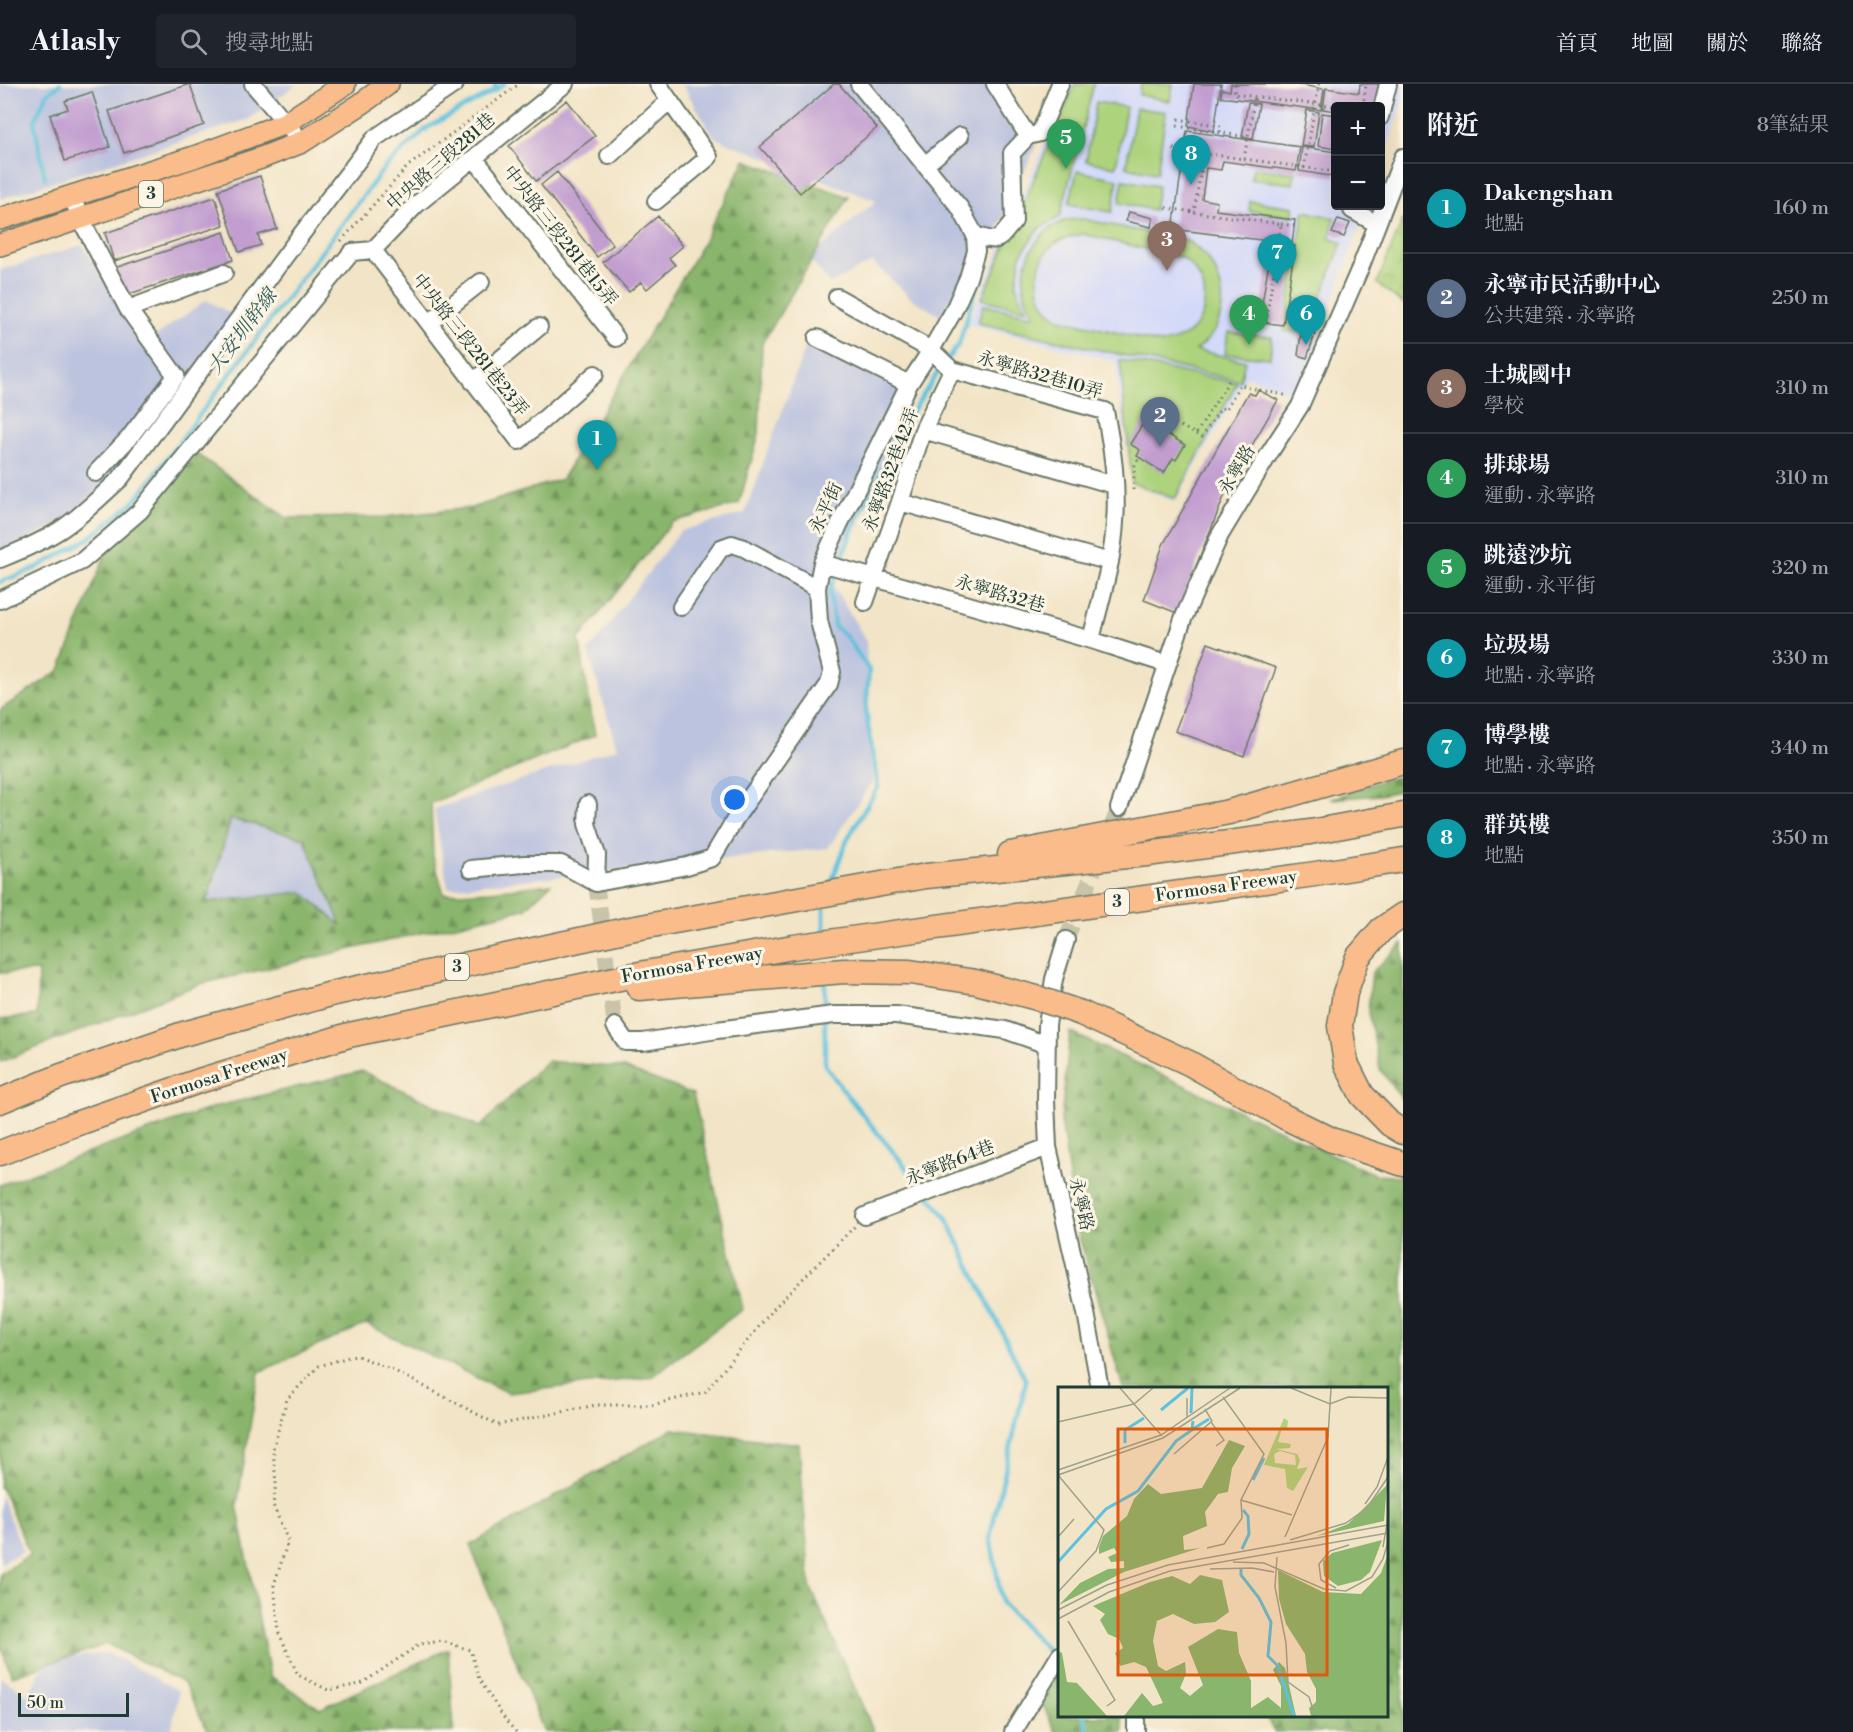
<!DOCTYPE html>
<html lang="zh-TW">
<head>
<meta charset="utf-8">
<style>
  body { margin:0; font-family:"Libre Bodoni","Noto Serif TC",serif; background:#20242c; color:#f1f3f6 }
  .controls { position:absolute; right:18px; top:18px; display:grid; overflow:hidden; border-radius:6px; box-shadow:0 6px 24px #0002 }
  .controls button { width:54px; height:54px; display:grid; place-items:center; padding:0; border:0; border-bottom:2px solid #363941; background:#171b24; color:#f1f3f6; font:30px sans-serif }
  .scale { position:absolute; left:18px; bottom:15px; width:111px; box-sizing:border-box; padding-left:6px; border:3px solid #1f3d34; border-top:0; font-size:16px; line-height:21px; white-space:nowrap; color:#1f3d34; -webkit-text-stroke:4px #fcf5e5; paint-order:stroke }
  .you { position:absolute; left:735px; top:716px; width:21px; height:21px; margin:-15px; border:4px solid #fff; border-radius:50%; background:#1a73e8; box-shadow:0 0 0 9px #1a73e833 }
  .badge { display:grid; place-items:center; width:39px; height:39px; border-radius:50%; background:#c8321e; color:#fff; font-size:20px; font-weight:700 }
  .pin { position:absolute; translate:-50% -50px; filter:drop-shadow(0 2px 3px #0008) }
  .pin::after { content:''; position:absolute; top:32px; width:21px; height:18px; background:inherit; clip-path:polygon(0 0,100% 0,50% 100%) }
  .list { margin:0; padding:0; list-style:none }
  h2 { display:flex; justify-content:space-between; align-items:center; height:78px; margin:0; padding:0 24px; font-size:26px }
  h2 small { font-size:20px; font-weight:400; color:#9ea1a6 }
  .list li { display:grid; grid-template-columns:39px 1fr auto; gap:18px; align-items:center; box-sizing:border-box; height:90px; padding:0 24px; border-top:2px solid #363941 }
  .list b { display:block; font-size:22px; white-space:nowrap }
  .list p { margin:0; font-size:20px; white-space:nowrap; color:#9ea1a6 }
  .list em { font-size:20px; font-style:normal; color:#9ea1a6 }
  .icon { flex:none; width:33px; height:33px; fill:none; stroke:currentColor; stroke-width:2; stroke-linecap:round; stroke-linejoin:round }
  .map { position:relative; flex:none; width:1403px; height:1648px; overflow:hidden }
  header { display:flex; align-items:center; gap:36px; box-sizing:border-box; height:84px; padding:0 30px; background:#171b24; border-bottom:2px solid #363941 }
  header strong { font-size:28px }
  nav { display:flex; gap:33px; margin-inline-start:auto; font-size:21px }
  .search { width:420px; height:54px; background:#20242c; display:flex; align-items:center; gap:15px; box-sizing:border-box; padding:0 21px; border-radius:6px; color:#9ea1a6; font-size:22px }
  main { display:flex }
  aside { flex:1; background:#171b24 }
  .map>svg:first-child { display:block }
</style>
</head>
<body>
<header>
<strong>Atlasly</strong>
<div class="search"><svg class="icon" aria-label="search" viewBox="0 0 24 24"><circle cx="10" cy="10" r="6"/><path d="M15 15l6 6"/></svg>搜尋地點</div>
<nav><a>首頁</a><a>地圖</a><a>關於</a><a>聯絡</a></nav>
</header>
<main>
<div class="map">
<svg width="1403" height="1648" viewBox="0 0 1403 1648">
  <defs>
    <pattern id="forest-firs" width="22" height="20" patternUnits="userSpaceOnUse" patternTransform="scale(1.5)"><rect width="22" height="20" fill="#8ab56c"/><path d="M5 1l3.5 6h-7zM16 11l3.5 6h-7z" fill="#70945a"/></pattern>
    <pattern id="park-crowns" width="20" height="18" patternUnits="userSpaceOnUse" patternTransform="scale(1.5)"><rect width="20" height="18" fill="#add37d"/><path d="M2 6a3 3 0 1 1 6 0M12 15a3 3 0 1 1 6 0" fill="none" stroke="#94b66d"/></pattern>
  </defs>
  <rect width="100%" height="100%" fill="#fcf5e5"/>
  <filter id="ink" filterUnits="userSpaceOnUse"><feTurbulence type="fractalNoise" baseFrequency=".0167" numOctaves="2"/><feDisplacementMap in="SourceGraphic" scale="12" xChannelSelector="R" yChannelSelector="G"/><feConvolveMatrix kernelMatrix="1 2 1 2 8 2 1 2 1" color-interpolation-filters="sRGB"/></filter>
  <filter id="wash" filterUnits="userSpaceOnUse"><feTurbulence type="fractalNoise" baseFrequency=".008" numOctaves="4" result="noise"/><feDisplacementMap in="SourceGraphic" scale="24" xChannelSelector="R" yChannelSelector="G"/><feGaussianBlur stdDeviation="1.35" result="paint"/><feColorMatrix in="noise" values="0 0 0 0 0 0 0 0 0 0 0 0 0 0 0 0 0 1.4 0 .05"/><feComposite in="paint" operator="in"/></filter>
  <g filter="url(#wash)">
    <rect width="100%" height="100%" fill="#f2e4c6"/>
    <path fill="#d3d9f9" d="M1070,0H1403V16L1381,82L1380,22H1336V122H1367L1309,284L1293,311L1247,292L1175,418L1132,400L1115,277L968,240Z"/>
    <path fill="#bcc3de" d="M0,0H297L249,35L0,115Z
      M682,0H991L1036,62L954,240L912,215L872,178L830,200L809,174L876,117L715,54Z
      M82,161L146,259L206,216L235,232L150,347L103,401L61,439L0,468V186Z
      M808,256L913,312L828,494L866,556L872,698L828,764L448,804L434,725L617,664L588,568L680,447L745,429Z
      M231,735L304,754L325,806L342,842L207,818Z
      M0,1410L23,1467L0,1479Z
      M108,1569L179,1607L171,1648H0V1593L28,1611L47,1575Z"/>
    <path fill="url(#forest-firs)" stroke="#547950" stroke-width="1.5" fill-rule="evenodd" d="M745,76L849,113L762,260L759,350L739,420L672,438L579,555L595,651L431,719L433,773L444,810L491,807L551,800L525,825L200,900L0,978V935L37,931L38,887L0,889V626L60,586L106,469L197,370L287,434L385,433L471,424L562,395L699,166ZM231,735L304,754L341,841L302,808L207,818Z
      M1403,692V706L1380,711L1331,715L1380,697Z
      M1403,859V1017L1380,985L1368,927L1372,888Z
      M1070,948L1376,1091L1403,1093V1648H1274L1266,1632H1386V1304H1123L1076,1141L1061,1036Z
      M547,977L624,984L693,1010L743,1225L651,1293L508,1309L366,1240L259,1288L237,1421L270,1592L320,1625L448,1565L454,1645L453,1648H208L184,1599L107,1560L12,1592L0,1561V1490L30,1470L2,1405L0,1404V1101L214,1023L362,987L480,1043Z
      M672,1345L799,1360L810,1502L874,1648H544L470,1461Z
      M1059,1585L1060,1632H1122L1123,1648H1056L1040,1615Z"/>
    <path fill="url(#park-crowns)" stroke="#668858" stroke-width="1.5" d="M1403,135V220L1377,199Z"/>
    <path fill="#add37d" stroke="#668858" stroke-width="1.5" fill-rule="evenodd" d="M1075,0H1094L1060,133L1039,144L1021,170L1016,201L1026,226L982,215Z
      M1141,0H1173L1170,17L1139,11Z
      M1096,18L1126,23L1116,83L1086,77Z
      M1136,24L1166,28L1157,89L1126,83Z
      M1253,84L1295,89L1293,100L1251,95Z
      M1077,87L1118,95L1112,128L1069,120Z
      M1123,96L1158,102L1154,126L1119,119Z
      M1250,117L1294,123L1292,133L1249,127Z
      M1304,127L1335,134L1329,154L1342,159L1307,249L1284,247Z
      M1083,135L1187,157C1218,177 1232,211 1215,246C1211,254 1203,260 1196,266L1245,277L1240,297L978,239L983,221L1034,232C1032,226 1028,220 1026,215C1017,183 1034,149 1064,137C1070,135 1077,135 1083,135ZM1083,150L1183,174C1199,188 1207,201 1204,222C1202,243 1183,256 1163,259C1154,259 1144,255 1136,253C1110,247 1085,241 1059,235C1055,232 1051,230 1048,226C1032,207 1035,173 1056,159C1064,154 1073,152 1083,150Z
      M1228,248L1272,253L1270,274L1225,270Z
      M1120,276L1237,299L1175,415L1132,399Z"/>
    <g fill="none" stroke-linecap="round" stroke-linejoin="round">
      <path stroke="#5ec1dd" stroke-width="4.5" d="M494,7L504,0
        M45,94L34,38L47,10L60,0
        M947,276L959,260L979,194
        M840,479L853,445L876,399L893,357L942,282
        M0,498L34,485L88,455L135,417L385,83L427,44L494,7L496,0
        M830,802L848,754L878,703L866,628L869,586L846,552L834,542L830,507L837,487
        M824,818V852
        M825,896V981L847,1011L924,1106
        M929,1112L946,1133L1026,1297L990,1452L1002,1519L1053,1572
        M1084,1632L1088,1648"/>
    </g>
    <g id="blocks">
      <path fill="#c19dd0" d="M190,0L204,41L124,69L109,27Z
        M834,0H839L877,44L800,109L760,63Z
        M1194,0H1221L1214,47L1188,42Z
        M1231,0H1295L1324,5L1321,26L1221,13L1222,5L1230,7Z
        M1360,0H1379L1376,22H1336V27L1323,25L1326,4L1359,9Z
        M92,8L110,63L65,77L50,31L68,25L65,17Z
        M567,16L595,52L536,97L509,62Z
        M1248,19L1259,20L1253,55L1242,53Z
        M1307,26L1319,28L1314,63L1301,62Z
        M1322,29L1336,31V65L1318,62Z
        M1187,47L1300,63L1296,87L1223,77L1221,86L1206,84L1202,115L1217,118L1216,126L1295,136L1292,160L1173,145Z
        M1302,63L1336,68V93L1299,87Z
        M557,88L613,161L597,173L541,101Z
        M260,92L277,145L258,151L261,161L239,168L218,106Z
        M215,113L224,141L114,177L105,149Z
        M1129,128L1153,134L1151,143L1126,137Z
        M658,132L683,162L669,174L675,181L647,205L641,198L629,208L603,178Z
        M1338,135L1350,139L1344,153L1332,149Z
        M224,148L233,176L123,212L114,184Z
        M1272,159L1295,162L1283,241L1259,238Z
        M1301,250H1315L1307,274L1298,271Z
        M1258,306L1278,316L1228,403L1177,529L1144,516L1163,461L1248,309L1255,311Z
        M1145,336L1185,361L1176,376L1173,374L1164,389L1137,372L1140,366L1130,360Z
        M1208,559L1276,584L1244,672L1175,647Z"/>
    </g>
  </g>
  <g filter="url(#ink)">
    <use href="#blocks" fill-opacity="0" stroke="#697767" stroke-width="1.5"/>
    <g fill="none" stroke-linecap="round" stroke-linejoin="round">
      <path stroke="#c8c3a9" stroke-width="16" stroke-dasharray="16 8" stroke-linecap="butt" d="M596,799L615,942
        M1066,856L1119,724"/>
      <defs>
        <path id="minor" d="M253,0L302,58
          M995,0L1028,52
          M1380,33L1388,0
          M609,72L669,17
          M474,74L616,254
          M925,81L960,52
          M72,112L80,134L128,225L176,292L129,354L96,389
          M656,117L709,73L658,0
          M1354,122L1352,126L1377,140
          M975,151C1000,160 998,156 1014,137L1012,69L1028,52L1040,49L1060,0
          M373,166L519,357L595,290
          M373,166L416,121L565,0
          M837,213L931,266L952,286L923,346L900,418L865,518
          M128,225L224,189
          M429,239L481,198
          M817,254L909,300
          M952,286L1105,327C1112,363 1118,401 1115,438C1113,478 1100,517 1091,556
          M473,298L539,243
          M923,346L1114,401
          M900,418L1110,478
          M0,475C20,467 41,458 60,446C82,432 101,412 120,395L297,156L375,54L455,0
          M822,479L1091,556L1166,580
          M0,516L82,477L140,427L352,168L373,166
          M681,523L721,464L732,460L744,464L817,504
          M588,720L587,740L597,771L596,799
          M1119,724L1183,535L1220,451L1272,365L1300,322L1361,182L1403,73
          M471,785L524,780H561L596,799
          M596,799L687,782L712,774L737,732L829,600L832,588L819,537L817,504L822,479L839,441L909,300L931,266L953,228L968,194L976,167L975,151L960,124L859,0
          M1066,856L1054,895L1047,941L1046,1017L1048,1063L1086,1229L1100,1304
          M615,942L626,958H643L717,946L834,931H896L1005,946L1047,961
          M865,1132L1048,1063
          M1136,1632V1648
          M1013,1648L1060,1571"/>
        <path id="major" d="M0,135L194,73L286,39L345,0
          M0,161L261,74L302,58L361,20L388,0"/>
        <path id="highway" d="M1010,770L1229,728L1403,678
          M1403,831L1381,846L1358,873L1345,909L1340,942L1346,979L1362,1011L1390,1040L1403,1048
          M639,904L844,887L910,888L976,898L1037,914
          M1081,929L1189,979L1285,1033L1332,1056L1403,1080
          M0,1017L61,992L183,950L335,909L630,845L926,792L1147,770L1310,748L1403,731
          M0,1069L67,1043L199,997L349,951L634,891L793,863L1315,790L1403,776"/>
      </defs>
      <use href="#minor" stroke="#697767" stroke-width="20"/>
      <use href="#major" stroke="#697767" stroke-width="24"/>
      <use href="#highway" stroke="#697767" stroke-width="27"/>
      <path stroke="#697767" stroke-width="3" stroke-dasharray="1.5 4.5" stroke-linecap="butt" d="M1235,0L1234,10L1336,23
        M1363,22L1366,0
        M1178,35L1221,42L1220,48
        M1177,42L1248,53
        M1173,65L1336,88
        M1204,69L1194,128L1281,140L1266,239
        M1244,75L1255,12
        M1304,84L1319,0
        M1166,124L1194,128
        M1281,140L1297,142
        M341,157L408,82L519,0
        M1157,343L1164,334L1196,350L1230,295
        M1196,350L1202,353L1221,324L1226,325L1240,300L1246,303L1289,312
        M1133,406L1135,379L1140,374
        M516,1648L506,1637L479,1595L470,1566L442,1557L420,1560L361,1600L328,1606L298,1591L279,1549L274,1501L288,1457L273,1421L276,1399L273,1365L287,1315L319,1282L355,1271L393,1286L498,1341L596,1321H652L705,1308L776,1222L855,1142"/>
      <use href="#minor" stroke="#fff" stroke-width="16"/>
      <use href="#major" stroke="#f9bc8a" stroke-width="21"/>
      <use href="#highway" stroke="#f9bc8a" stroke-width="24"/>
      <defs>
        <path id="highway-bridge" d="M1037,914L1081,929"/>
      </defs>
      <use href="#highway-bridge" stroke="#697767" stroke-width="27" stroke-linecap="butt"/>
      <use href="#highway-bridge" stroke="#f9bc8a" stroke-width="24"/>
    </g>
  </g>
  <g text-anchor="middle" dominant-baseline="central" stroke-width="6" stroke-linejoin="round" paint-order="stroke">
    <g fill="#fcf5e5" stroke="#617469" stroke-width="1.5">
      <rect x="139" y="97" width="24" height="26" rx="4.5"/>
      <rect x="1105" y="805" width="24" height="26" rx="4.5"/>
      <rect x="445" y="870" width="24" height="26" rx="4.5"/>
    </g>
    <g font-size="16" font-weight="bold" fill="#1f3d34">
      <text x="151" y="110">3</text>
      <text x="1117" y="818">3</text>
      <text x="457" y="883">3</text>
    </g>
    <g font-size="18" fill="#1f3d34" stroke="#fcf5e5">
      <text transform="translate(441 78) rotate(-41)">中央路三段281巷</text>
      <text transform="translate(560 152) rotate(52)">中央路三段281巷15弄</text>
      <text transform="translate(470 261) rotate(52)">中央路三段281巷23弄</text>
      <text transform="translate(1040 291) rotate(16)">永寧路32巷10弄</text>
      <text transform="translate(891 386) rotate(-70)">永寧路32巷42弄</text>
      <text transform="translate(1237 386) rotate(-59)">永寧路</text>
      <text transform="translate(826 424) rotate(-65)">永平街</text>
      <text transform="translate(1000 510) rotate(16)">永寧路32巷</text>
      <text transform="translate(1226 802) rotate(-8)">Formosa Freeway</text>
      <text transform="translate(692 881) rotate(-10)">Formosa Freeway</text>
      <text transform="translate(219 992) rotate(-18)">Formosa Freeway</text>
      <text transform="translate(950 1079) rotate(-21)">永寧路64巷</text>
      <text transform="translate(1081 1120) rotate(77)">永寧路</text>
    </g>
    <g font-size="20" font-style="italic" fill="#2f5e5e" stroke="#fcf5e5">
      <text transform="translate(243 248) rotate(-53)">大安圳幹線</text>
    </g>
  </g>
  <g transform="translate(1058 1303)">
    <rect width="330" height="330" fill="#f2e4c6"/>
    <path d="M171,53L187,59L174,81L170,105L160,107L147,125L149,139L125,149L126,163L142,161L66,185L1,218L22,196L50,182L66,181V174L53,175L50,170L59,166L56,161L41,167V160L45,149L69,129L76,112L90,97L103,107L144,101ZM329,98L326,134L259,149L290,137ZM324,153L312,185L303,193L280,199L266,189L265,174L274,166ZM330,167V329H253L251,321L258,315V302L249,285L247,267L228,237L221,212L220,183L265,205L303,207L323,186ZM142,188L164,193L171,225L157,235L136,237L115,227L99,234L95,254L100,279L108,284L127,275L128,287L122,301L132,309L145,298L130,260L160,242L179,245L181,266L193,294V321L210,310L223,321V299L215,283L221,275L227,281L238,329H66L84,306L95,319L105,316L88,280L76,275L62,279L57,266L65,261L61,252L50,247L42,233L47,227L35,219L92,195L114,189L132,197ZM0,264L4,266L9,295L19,296L49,329H0Z" fill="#8ab56c"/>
    <path d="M226,31L230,34L229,43L224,41L220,55L233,57L232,61L218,62L239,67L242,73L239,82L250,80L235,104L229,101L227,82L206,78ZM222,64L237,68L238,78L217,76L216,67Z" fill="#add37d" fill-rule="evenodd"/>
    <path fill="none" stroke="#5ec1dd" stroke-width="3" d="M103,23L130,1M133,26L134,1M135,42L151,32M67,56V43L86,31M195,93L206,71M184,162L191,147L190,129L185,123M0,175L48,122L80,104L118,54L134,43L135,34M183,182V188L201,211L213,235L210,269L220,279L236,329"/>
    <path fill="none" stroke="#9ea18c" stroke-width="1.5" d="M62,1L104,49M233,1L272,17L290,10L330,11M129,30V11M0,35L76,17L95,1M153,35L166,53L158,59M116,67L154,34L147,22M0,83L103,48L172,1M0,88L46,143L38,164L0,205M0,88L105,51L182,1M330,95V128M183,113L234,128M307,117L319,100L330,70M0,150L16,132M227,150L270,50L273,1M232,153L288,136L309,121L330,90M325,160L330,131M149,161L166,157L184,131L183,113L206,67L165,10M219,170L217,200L228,256L230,295L251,310L257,329M175,175L206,176L266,202L288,204L314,190L325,172L330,155M152,182L194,181L216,185M278,201L263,193L261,177L272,164L291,158M0,223L49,198L110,178L330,138M0,232L51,205L112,184L330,146M10,234L57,313L49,319"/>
    <path fill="#de580e" fill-opacity="0.15" stroke="#de580e" stroke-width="3" d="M60,42H269V288H60Z"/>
    <rect width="330" height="330" fill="none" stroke="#1f3d34" stroke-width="3"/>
  </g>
</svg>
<div class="controls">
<button>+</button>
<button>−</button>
</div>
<div class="scale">50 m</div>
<div class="you"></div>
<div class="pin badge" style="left:597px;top:386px;background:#0f9aa8">1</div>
<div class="pin badge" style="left:1160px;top:363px;background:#5c6f8a">2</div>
<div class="pin badge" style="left:1167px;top:187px;background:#8d6e63">3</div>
<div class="pin badge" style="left:1249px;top:261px;background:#2e9e5b">4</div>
<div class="pin badge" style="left:1066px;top:85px;background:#2e9e5b">5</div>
<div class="pin badge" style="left:1306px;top:261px;background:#0f9aa8">6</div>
<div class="pin badge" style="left:1277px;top:200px;background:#0f9aa8">7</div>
<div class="pin badge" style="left:1191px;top:101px;background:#0f9aa8">8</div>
</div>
<aside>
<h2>附近<small>8筆結果</small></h2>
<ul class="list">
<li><span class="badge" style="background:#0f9aa8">1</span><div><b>Dakengshan</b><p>地點</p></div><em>160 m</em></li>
<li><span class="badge" style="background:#5c6f8a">2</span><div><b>永寧市民活動中心</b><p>公共建築 · 永寧路</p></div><em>250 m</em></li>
<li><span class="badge" style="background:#8d6e63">3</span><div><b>土城國中</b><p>學校</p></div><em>310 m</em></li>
<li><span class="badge" style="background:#2e9e5b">4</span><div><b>排球場</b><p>運動 · 永寧路</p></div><em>310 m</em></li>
<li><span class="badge" style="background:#2e9e5b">5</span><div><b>跳遠沙坑</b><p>運動 · 永平街</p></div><em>320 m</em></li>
<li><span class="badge" style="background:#0f9aa8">6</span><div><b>垃圾場</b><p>地點 · 永寧路</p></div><em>330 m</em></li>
<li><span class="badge" style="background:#0f9aa8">7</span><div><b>博學樓</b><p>地點 · 永寧路</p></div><em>340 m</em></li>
<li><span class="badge" style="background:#0f9aa8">8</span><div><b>群英樓</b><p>地點</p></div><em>350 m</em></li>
</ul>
</aside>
</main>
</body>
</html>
